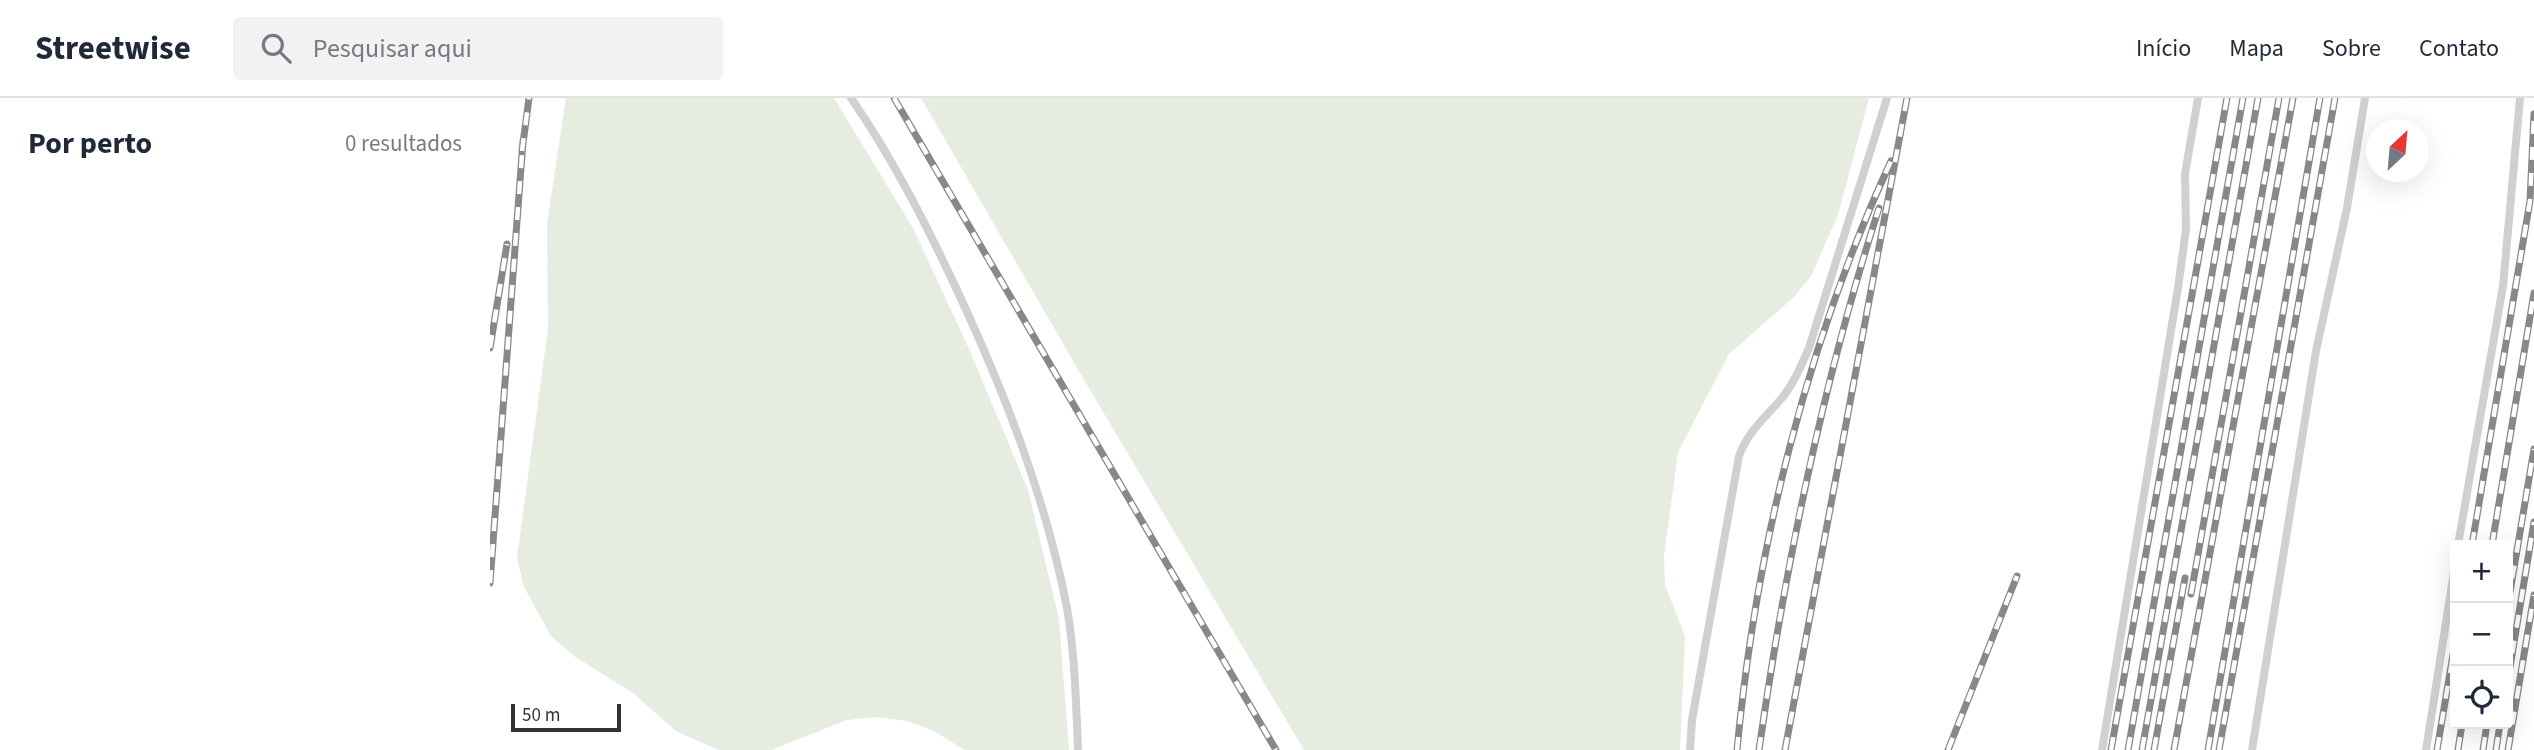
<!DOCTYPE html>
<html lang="pt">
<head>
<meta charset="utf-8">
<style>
  body { margin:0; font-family:"Source Sans 3",sans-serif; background:#f2f2f3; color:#1f2937 }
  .controls { position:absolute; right:21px; bottom:21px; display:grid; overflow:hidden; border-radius:7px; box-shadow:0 7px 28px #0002 }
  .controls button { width:63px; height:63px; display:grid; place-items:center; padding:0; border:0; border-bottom:2px solid #e0e1e3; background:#fff; color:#1f2937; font:35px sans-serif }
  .compass { position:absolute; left:1876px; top:21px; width:63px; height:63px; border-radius:50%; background:#fff; box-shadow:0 7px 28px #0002; rotate:26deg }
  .scale { position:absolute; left:21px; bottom:18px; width:110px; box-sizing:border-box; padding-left:7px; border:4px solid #333; border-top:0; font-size:19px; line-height:24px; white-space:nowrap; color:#333; -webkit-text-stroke:5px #fff; paint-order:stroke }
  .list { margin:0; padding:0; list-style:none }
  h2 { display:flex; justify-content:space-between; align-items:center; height:91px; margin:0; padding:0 28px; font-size:30px }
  h2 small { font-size:23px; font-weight:400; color:#747a83 }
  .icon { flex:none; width:38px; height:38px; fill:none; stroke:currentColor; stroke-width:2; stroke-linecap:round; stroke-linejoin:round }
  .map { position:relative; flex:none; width:2044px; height:652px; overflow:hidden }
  header { display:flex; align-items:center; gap:42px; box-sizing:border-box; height:98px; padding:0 35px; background:#fff; border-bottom:2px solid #e0e1e3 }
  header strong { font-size:33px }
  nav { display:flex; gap:38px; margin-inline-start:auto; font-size:24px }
  .search { width:490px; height:63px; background:#f2f2f3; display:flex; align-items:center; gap:18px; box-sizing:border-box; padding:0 24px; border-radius:7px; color:#747a83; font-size:26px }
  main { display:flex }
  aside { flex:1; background:#fff }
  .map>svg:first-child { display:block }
</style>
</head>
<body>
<header>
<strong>Streetwise</strong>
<div class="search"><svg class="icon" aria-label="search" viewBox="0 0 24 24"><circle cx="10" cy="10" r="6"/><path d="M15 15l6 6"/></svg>Pesquisar aqui</div>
<nav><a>Início</a><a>Mapa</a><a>Sobre</a><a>Contato</a></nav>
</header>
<main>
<aside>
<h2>Por perto<small>0 resultados</small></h2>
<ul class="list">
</ul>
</aside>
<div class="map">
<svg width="2044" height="652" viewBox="0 0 2044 652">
  <rect width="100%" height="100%" fill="#fff"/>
  <path fill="#e6ecdf" d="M76,0H344L423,130L480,253L538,392L569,521L579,652H475L444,633L417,623L386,619L357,622L281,652H228L186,633L143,595L84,558L61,538L34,489L27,460L58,230L57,126Z
    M431,0H1379L1348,117L1321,178L1304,199L1239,256L1188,354L1174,458L1175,487L1195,538L1190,652H814L590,275Z"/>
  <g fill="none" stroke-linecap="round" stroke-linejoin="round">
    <path stroke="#d0d0d0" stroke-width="8" d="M361,0C403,61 435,124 466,190C514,293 555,397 577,510C585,556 586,604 588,652
      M1968,447L2013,188L2030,0
      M1200,652L1202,622L1249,358C1258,333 1275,320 1292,300C1304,285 1311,268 1319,250L1397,0
      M1612,652L1688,190L1696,131L1695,76L1708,0
      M1762,652L1826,253L1857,110L1875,0
      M1936,652L1965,467"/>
    <defs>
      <path id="rail" d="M404,0L786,652
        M32,53L39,0
        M0,250L17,146
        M1982,447L2040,103L2044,16
        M2002,447L2044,195
        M0,485L33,43
        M1701,496L1789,0
        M2018,506L2044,351
        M2018,581L2044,424
        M1247,652C1266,450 1316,247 1401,63
        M1269,652C1295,469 1332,287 1389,110
        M1295,652L1417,0
        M1458,652L1527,478
        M1621,652L1737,0
        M1638,652L1753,0
        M1652,652L1768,0
        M1664,652L1695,480
        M1684,652L1803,0
        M1718,652L1830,0
        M1729,652L1845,0
        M1947,652L1965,545
        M1968,652L1972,626
        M1993,652L1997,626
        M2006,652L2010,626
        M2018,652L2044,497"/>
    </defs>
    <use href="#rail" stroke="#888" stroke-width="7"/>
    <use href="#rail" stroke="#fff" stroke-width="4.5" stroke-dasharray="13" stroke-linecap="butt"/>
  </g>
</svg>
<div class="controls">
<button>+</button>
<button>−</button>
<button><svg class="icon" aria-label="locate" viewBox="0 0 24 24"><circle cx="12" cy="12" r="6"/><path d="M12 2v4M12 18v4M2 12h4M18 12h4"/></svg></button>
</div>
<svg class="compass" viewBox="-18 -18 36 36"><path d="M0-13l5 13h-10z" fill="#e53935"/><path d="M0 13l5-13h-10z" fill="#747a83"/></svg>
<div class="scale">50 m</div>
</div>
</main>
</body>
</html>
